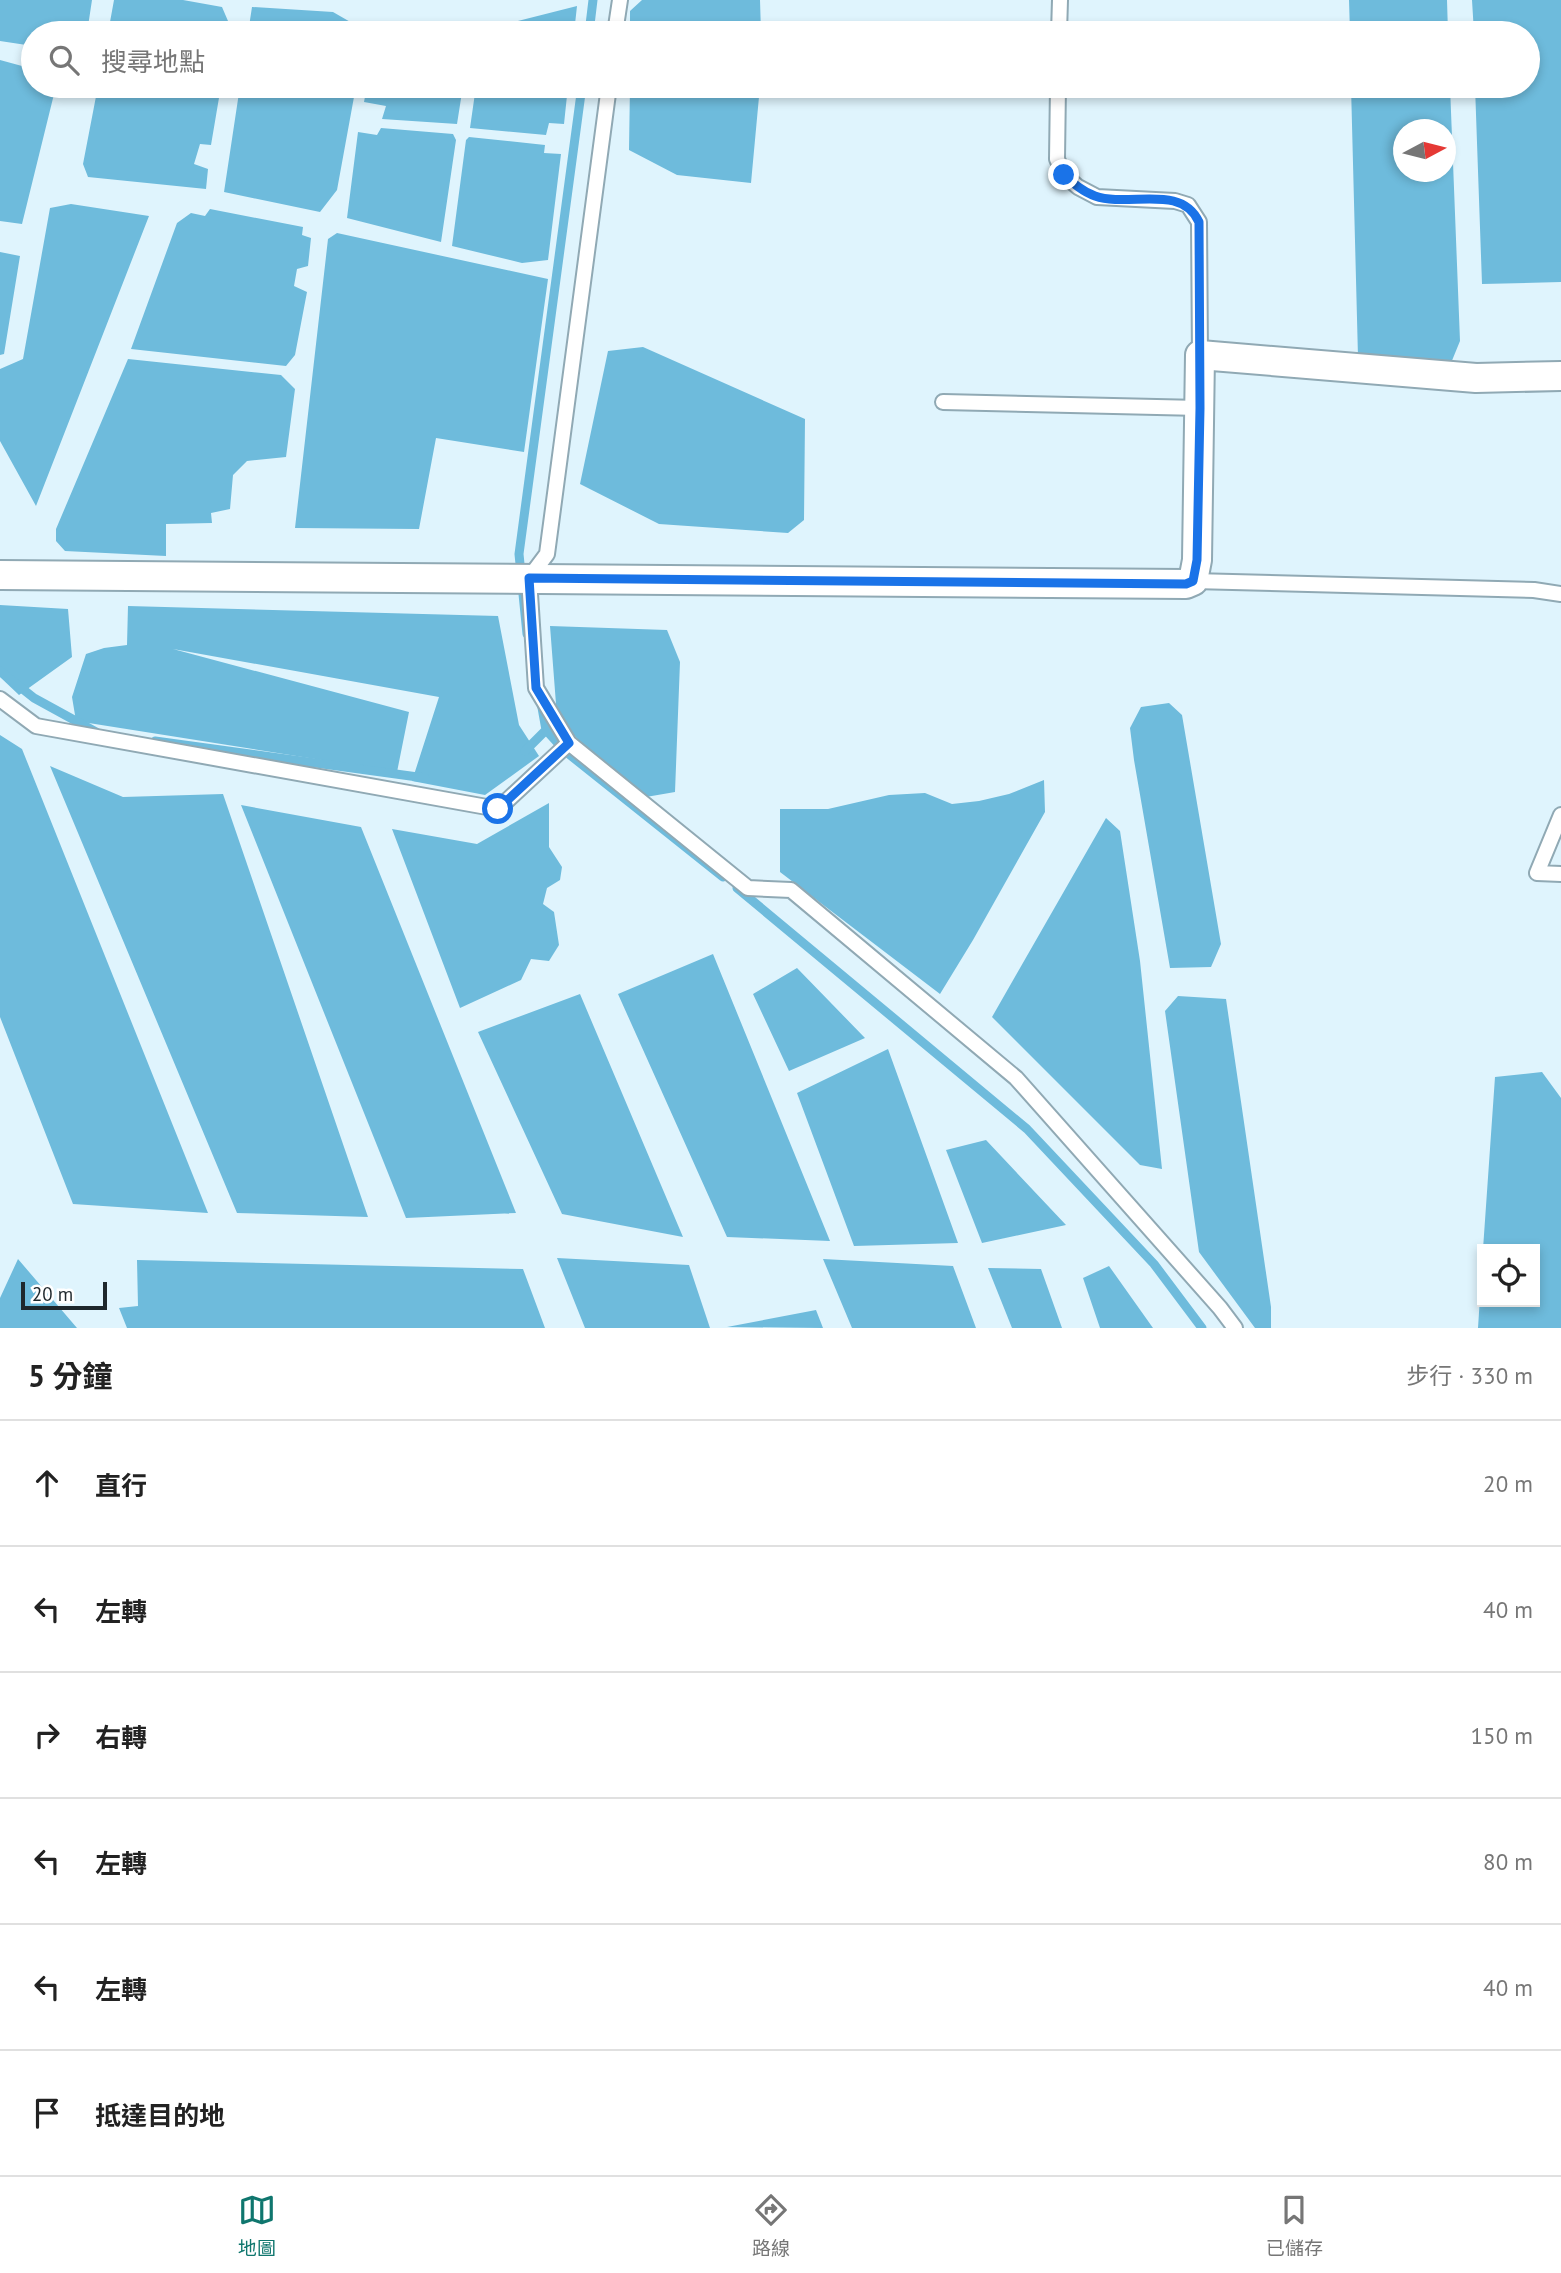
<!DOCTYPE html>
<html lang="zh-TW">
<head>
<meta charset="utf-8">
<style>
  body { margin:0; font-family:"PT Sans","Noto Sans TC",sans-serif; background:#f2f2f2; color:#222 }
  .controls { position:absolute; right:21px; bottom:21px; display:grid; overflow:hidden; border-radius:0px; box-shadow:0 4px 10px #0003 }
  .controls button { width:63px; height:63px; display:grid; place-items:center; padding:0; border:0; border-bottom:2px solid #e0e0e0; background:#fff; color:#222; font:35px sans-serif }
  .compass { position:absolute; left:1393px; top:119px; width:63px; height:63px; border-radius:50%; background:#fff; box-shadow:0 4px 10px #0003; rotate:83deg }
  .scale { position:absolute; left:21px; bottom:18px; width:86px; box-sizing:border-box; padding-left:7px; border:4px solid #1e272c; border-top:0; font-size:19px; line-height:24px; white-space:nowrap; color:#1e272c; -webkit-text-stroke:5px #fff; paint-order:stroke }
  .stop { position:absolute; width:21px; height:21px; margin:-16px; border:5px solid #1a73e8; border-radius:50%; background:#fff }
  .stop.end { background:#1a73e8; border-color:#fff; box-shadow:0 2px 7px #0008 }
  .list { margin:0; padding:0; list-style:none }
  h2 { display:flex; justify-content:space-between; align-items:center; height:91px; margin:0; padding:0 28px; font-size:30px }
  h2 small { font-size:23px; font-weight:400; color:#767676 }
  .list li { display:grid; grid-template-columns:46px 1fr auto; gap:21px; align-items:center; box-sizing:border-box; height:126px; padding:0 28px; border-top:2px solid #e0e0e0 }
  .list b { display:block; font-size:26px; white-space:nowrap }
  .list em { font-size:23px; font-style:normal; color:#767676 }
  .icon { flex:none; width:38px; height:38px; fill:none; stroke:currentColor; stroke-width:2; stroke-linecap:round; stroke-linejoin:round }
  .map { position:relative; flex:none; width:1561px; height:1328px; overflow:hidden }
  .search { position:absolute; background:#fff; box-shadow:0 4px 10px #0003; left:21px; right:21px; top:21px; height:77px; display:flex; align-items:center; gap:18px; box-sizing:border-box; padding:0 24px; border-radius:38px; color:#767676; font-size:26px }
  .sheet { height:847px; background:#fff }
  nav { display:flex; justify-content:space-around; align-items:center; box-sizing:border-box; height:98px; border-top:2px solid #e0e0e0; background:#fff; font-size:19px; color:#767676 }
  nav a { display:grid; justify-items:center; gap:4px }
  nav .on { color:#0f766e }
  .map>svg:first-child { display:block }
</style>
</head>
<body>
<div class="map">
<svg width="1561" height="1328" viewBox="0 0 1561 1328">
  <rect width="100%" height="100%" fill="#dff4fd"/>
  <path fill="#6ebbdc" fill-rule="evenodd" d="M0,0H92L87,33H33V46L0,41Z
    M114,0H183L222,7L231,28L230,33H108Z
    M642,0H760L761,33H630V11Z
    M1349,0H1447L1448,33H1350Z
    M1472,0H1561V282L1482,284L1475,86H1528V33H1474Z
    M577,6L574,33H484L485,24H506Z
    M252,7L333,12L366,31V33H248Z
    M378,23H474L472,33H376Z
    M0,60L33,69V86H56L22,224L0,221Z
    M98,86H221L211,145L200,144L194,164L208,169L206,189L88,177L83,164Z
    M240,86H356L337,190L320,212L224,192Z
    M367,86H463L457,124L382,119L386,106L364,102Z
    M476,86H568L564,124L549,123L546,135L470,128Z
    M630,86H760L751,183L677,175L629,150Z
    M1351,86H1450L1460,341L1451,363L1358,357ZM1404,130H1446V172H1404Z
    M381,128L453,134L456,140L441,242L347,218L358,132L377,135Z
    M469,137L545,145L544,153L561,154L548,260L522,263L452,246L466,140Z
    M71,204L149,216L36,506L0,441V369L23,359L50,208Z
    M210,209L303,227L302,235L311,238L308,266L297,269L294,286L307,292L295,355L286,366L131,349L177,223L191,213L205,216Z
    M337,233L548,279L524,452L436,438L419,529L295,528L328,239Z
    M0,252L20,256L4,354L0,355Z
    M643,347L805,419L804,520L788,533L659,524L580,484L608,351Z
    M128,359L281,375L295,389L286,457L247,461L233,475L230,509L211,513L212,523L166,524V556L65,551L56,541V529Z
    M0,605L68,609L72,657L19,695L0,677Z
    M128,606L498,616L519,725L539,756L485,795L412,781L439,697L173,649L409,712L397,772L76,721L72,697L86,654L104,648L127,645Z
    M550,626L667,630L680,662L675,792L646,797L608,772L557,717Z
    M1169,703L1182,715L1221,944L1211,967L1170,968L1134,760L1130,728L1141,707Z
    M0,735L22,749L208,1213L73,1204L0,1017Z
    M50,766L123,797L223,794L368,1217L237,1213Z
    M1044,780L1045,812L973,940L940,994L780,872V809H828L889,795L925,793L952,804L979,801L1009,794Z
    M549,803V847L562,867L560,880L547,888L543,904L554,912L559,945L549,961L531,959L521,980L460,1008L392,829L477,844Z
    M241,805L361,827L516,1213L406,1218Z
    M1106,818L1120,831L1140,961L1162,1169L1140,1165L992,1017Z
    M713,954L830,1241L727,1237L618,994Z
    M797,968L865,1038L789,1071L753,994Z
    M580,994L683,1237L562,1214L478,1032Z
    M1178,996L1226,999L1271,1307V1328H1255L1199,1252L1165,1011Z
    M888,1049L958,1243L854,1246L797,1093Z
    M1542,1072L1561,1098V1328H1478L1482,1267V1302H1535V1249H1483L1495,1077Z
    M986,1140L1066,1225L982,1243L946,1150Z
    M557,1258L689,1265L710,1328H585Z
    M18,1259L77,1328H0V1298Z
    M823,1259L953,1266L976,1328H852Z
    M137,1260L523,1269L545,1328H127L119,1308L138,1306Z
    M1109,1266L1153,1328H1100L1083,1278Z
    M988,1268L1041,1269L1062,1328H1012Z
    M816,1310L823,1328L727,1327Z"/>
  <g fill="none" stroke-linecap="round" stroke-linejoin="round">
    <path stroke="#6ebbdc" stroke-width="9" d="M589,33L593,0
      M527,634L519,554L582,86
      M0,671L34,698L96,732
      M541,702L546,730L565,751L723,877
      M155,741L425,778
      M525,751L546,730
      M737,888L1027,1129L1154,1264L1202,1328"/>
    <defs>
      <path id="lane" d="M615,33L620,0
        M1059,33L1060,0
        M609,86L547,554L529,578L536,688L569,743L748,888L791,890L1016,1078L1220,1308L1235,1328
        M1058,86L1057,159L1064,175L1078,187L1097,197L1175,201L1188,205L1199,222L1200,355
        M943,402L1200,408
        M1193,581L1534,590L1561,594
        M0,699L36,726L498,809L569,743
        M1561,815L1537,873L1561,874"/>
      <path id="street" d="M0,575L1186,584L1193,581L1197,560L1200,355L1476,378L1561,376"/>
    </defs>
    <use href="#lane" stroke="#90a9b4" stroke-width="18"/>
    <use href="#street" stroke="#90a9b4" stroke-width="32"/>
    <use href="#lane" stroke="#fff" stroke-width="14"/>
    <use href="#street" stroke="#fff" stroke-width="28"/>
  </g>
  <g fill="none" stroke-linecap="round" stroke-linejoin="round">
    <path stroke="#1a73e8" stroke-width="9" d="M498,809L569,743L536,688L529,578L1186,584L1193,581L1197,560L1200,408L1199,222C1181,183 1129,208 1095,196C1083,192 1073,183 1064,175"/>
  </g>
</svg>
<div class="controls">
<button><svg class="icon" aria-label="locate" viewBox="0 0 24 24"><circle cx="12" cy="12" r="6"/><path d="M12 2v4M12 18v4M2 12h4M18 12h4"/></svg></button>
</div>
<svg class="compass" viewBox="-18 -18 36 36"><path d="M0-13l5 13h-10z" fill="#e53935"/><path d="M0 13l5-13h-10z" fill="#767676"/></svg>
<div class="scale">20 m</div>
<div class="stop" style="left:498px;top:809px"></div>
<div class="stop end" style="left:1064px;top:175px"></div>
<div class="search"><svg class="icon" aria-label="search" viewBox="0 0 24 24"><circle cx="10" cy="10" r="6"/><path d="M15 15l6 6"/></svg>搜尋地點</div>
</div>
<section class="sheet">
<h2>5 分鐘<small>步行 · 330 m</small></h2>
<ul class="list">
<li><svg class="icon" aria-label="ahead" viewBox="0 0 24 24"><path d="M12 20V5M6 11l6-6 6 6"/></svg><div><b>直行</b></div><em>20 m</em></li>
<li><svg class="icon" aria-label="left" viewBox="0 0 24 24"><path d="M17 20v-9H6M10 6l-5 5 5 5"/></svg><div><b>左轉</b></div><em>40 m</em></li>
<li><svg class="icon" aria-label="right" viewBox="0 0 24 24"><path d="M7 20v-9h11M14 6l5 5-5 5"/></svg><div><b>右轉</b></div><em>150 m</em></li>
<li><svg class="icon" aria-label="left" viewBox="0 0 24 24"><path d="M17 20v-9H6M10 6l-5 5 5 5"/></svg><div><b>左轉</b></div><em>80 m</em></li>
<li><svg class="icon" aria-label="left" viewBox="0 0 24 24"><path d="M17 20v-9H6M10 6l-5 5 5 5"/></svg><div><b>左轉</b></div><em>40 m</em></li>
<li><svg class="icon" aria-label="arrive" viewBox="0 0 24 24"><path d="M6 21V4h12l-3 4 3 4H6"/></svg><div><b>抵達目的地</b></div></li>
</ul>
</section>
<nav>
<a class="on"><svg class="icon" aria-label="map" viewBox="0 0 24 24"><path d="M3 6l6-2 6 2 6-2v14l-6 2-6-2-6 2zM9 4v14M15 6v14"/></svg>地圖</a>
<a><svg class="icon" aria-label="directions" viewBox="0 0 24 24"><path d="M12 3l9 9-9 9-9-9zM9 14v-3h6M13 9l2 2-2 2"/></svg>路線</a>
<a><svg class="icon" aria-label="saved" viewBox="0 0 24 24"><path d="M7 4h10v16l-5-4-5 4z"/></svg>已儲存</a>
</nav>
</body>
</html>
